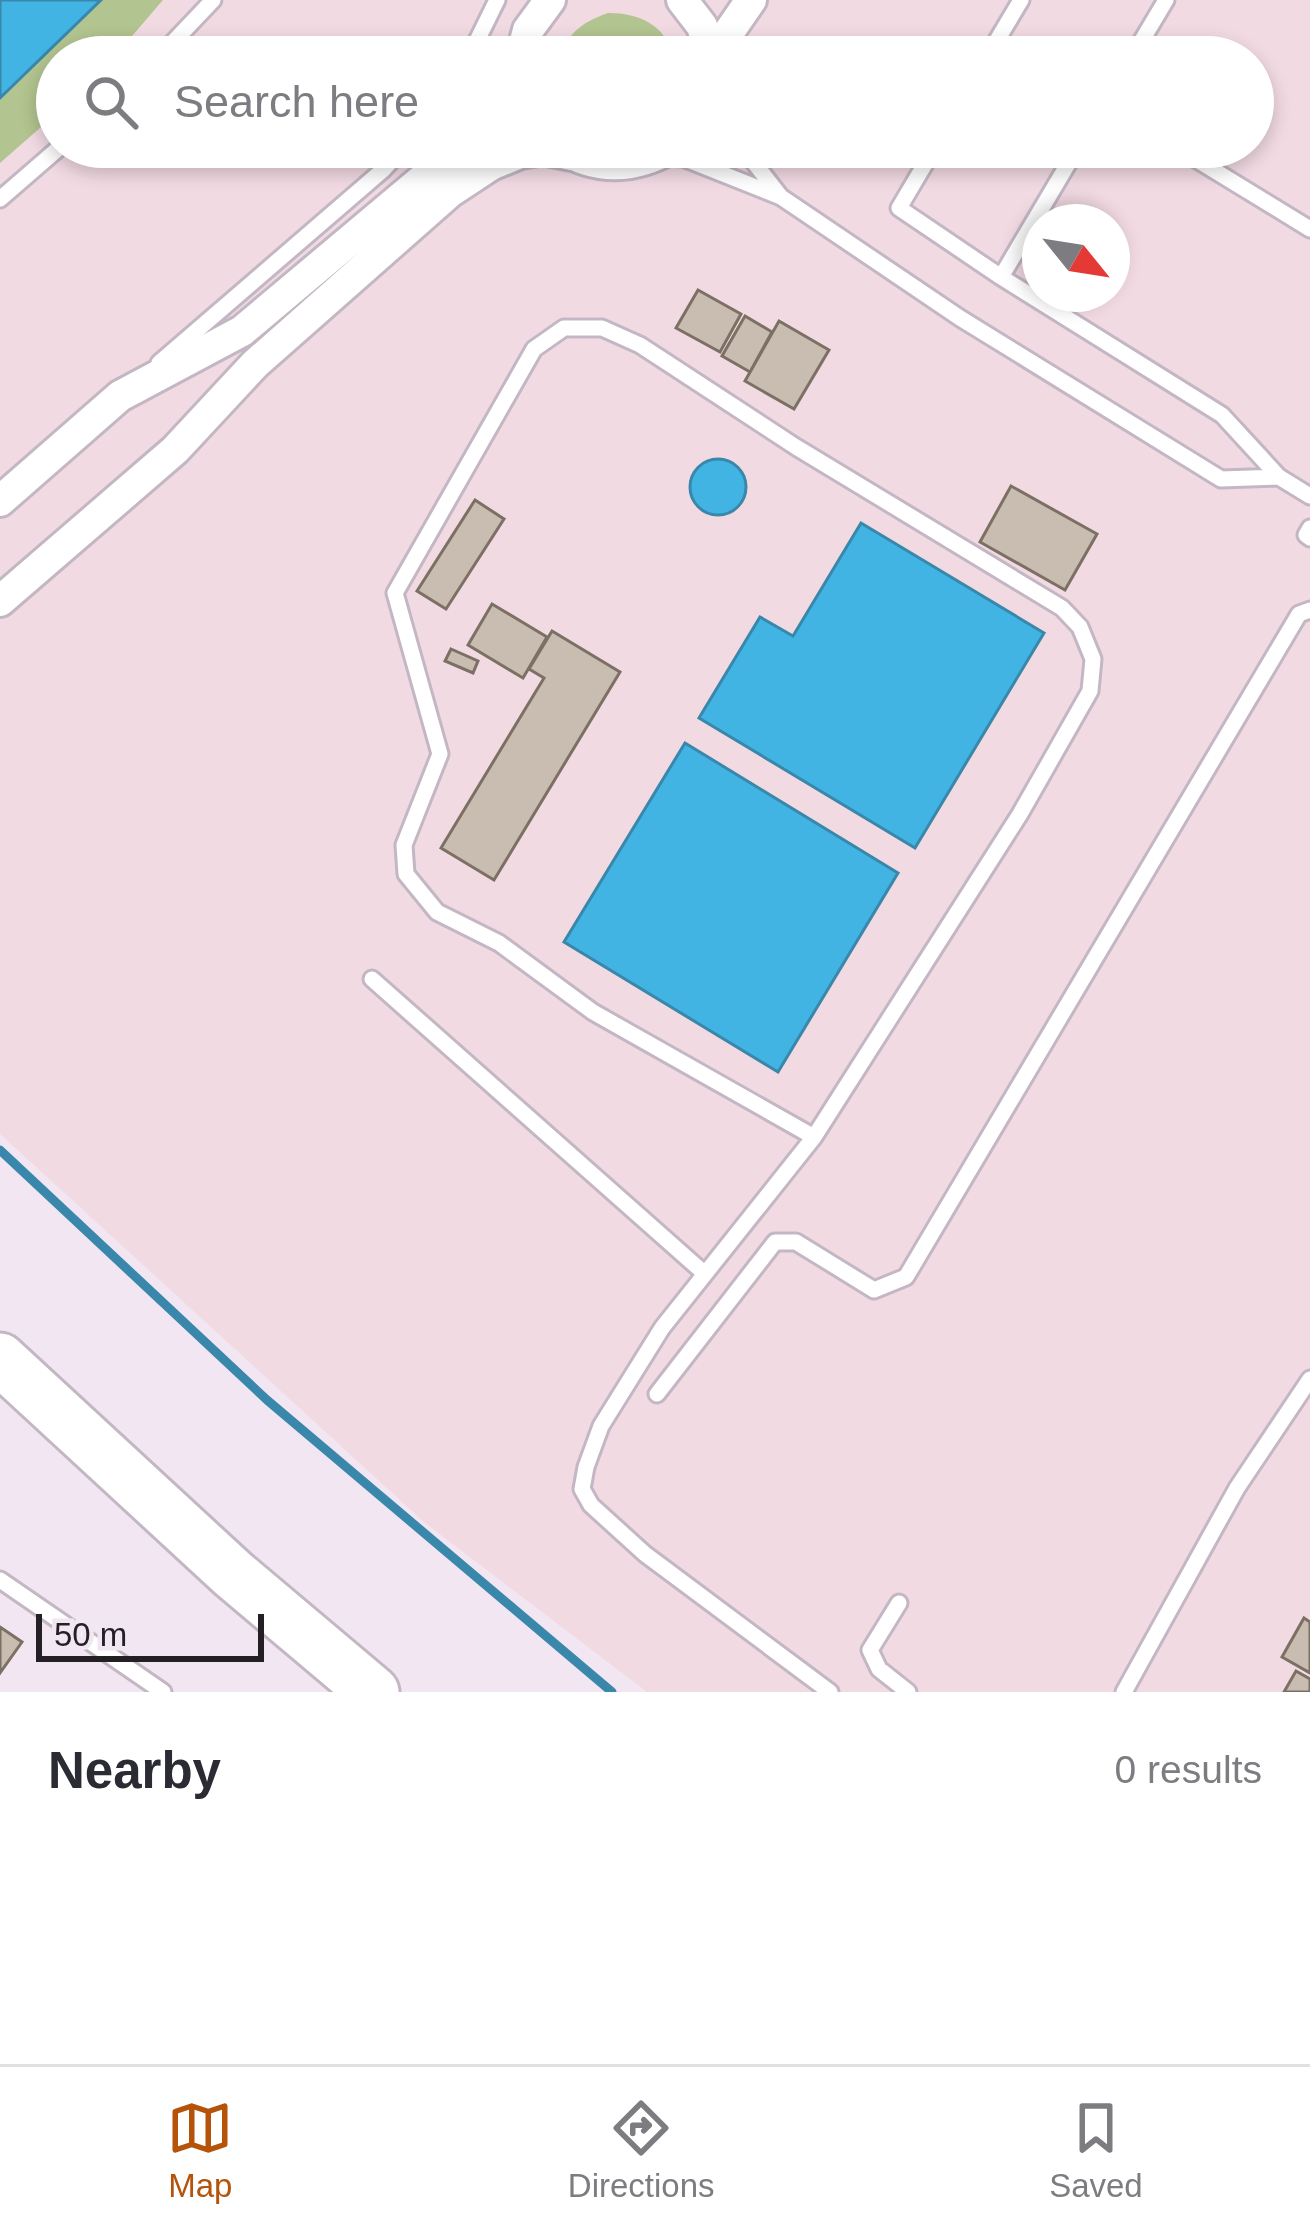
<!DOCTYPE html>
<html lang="en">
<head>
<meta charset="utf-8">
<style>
  body { margin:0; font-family:Helvetica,sans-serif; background:#f2f2f3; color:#2b2b33 }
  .compass { position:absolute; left:1022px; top:204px; width:108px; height:108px; border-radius:50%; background:#fff; box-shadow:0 6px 18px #0003; rotate:120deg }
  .scale { position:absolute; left:36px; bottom:30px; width:228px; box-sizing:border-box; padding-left:12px; border:6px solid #241f24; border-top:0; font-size:33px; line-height:42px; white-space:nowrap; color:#241f24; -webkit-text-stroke:9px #f3e6f3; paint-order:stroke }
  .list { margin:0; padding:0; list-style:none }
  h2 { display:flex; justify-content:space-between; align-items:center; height:156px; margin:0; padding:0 48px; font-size:51px }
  h2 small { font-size:39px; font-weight:400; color:#7c7c81 }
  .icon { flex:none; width:66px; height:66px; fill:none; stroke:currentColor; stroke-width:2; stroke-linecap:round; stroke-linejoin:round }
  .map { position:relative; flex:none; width:1310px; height:1692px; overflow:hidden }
  .search { position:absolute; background:#fff; box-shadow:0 6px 18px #0003; left:36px; right:36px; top:36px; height:132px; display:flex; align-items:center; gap:30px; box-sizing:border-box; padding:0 42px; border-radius:66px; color:#7c7c81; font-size:45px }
  .sheet { height:372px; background:#fff }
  nav { display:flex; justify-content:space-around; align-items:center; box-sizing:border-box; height:168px; border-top:3px solid #e1e1e2; background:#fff; font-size:33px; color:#7c7c81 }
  nav a { display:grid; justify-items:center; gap:6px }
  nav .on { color:#b45309 }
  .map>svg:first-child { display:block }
</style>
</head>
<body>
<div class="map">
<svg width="1310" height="1692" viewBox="0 0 1310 1692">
  <rect width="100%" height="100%" fill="#f3e6f3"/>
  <path fill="#f2dae3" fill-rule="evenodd" d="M0,0H1310V1692H647L425,1523L0,1134ZM57,57H1253V147H57ZM1040,222H1112V294H1040Z"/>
  <path fill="#b2c48f" d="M101,0H163L114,57H57V113L0,163V98Z
    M608,13C640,13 665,25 674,57H561C567,32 585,21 608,13Z"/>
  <path fill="#42b4e3" stroke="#3987aa" stroke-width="3" d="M0,0H101L0,98Z
    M690 487a28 28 0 1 1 56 0a28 28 0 1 1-56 0Z
    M861,523L1044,633L915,848L699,718L760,617L793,636Z
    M685,743L898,873L778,1072L564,942Z"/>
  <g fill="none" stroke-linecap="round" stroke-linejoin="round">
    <path stroke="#3987aa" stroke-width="9" d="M0,1150L267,1400L612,1692"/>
  </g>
  <path fill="#c9bcb0" stroke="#7c7065" stroke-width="3" d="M698,290L741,314L720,352L676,328Z
    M745,316L772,332L750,372L722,356Z
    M779,321L829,350L794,409L745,381Z
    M1011,486L1097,534L1065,590L980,542Z
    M475,500L504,519L446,609L417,591Z
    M492,604L547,637L523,678L468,645Z
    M552,631L620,672L494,880L441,848L544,678L529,669Z
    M451,649L478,661L473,673L445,661Z
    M1304,1618L1310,1622V1673L1282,1657Z
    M0,1627L22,1642L0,1673Z
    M1296,1671L1310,1679V1692H1284Z"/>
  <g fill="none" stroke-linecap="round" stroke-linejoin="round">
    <defs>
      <path id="service" d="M159,57L213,0
        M469,57L497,0
        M987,57L1021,0
        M1132,57L1166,0
        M935,147L899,208L1001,277L1222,415L1279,477L1310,496
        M1176,147L1310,229
        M666,157L683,158L781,197L742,147
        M781,197L960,318L1221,479L1279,477
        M0,199L60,147
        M1001,277L1078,147
        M159,363L384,169L404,147
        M1310,528L1306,535L1310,538
        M372,979L704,1273
        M814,1137L593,1012L499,943L437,912L406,874L404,845L440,754L395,593L534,349L564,328H602L640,345L796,447L1062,608L1080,627L1093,659L1090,691L1020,814L814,1137L662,1328L601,1426L586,1467L582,1489L591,1505L645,1554L830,1692
        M657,1394L775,1242H796L874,1290L906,1277L1299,614L1310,610
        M0,1580L163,1692
        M899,1603L870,1650L879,1669L908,1692
        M1124,1692L1237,1488L1310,1379"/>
      <path id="minor" d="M682,0L702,26L711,57
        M521,57L528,30L550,0
        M716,57L722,42L751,0
        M560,147C596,171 635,169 672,147
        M0,501L120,396L242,331L461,147
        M0,601L175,450L255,364L450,192L491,165L520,153L543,149L572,155"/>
      <path id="primary" d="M0,1359L233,1574L373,1692"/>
    </defs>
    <use href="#service" stroke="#c3b7c4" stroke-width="21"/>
    <use href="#minor" stroke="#c3b7c4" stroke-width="36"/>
    <use href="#primary" stroke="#c3b7c4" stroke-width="57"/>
    <use href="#service" stroke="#fff" stroke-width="15"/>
    <use href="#minor" stroke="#fff" stroke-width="30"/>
    <use href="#primary" stroke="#fff" stroke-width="51"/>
  </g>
</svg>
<svg class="compass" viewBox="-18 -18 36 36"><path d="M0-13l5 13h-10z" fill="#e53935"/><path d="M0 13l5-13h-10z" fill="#7c7c81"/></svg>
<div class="scale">50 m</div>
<div class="search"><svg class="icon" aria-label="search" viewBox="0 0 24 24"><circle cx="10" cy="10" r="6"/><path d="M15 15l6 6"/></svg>Search here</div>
</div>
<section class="sheet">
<h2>Nearby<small>0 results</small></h2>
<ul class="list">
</ul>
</section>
<nav>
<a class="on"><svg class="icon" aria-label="map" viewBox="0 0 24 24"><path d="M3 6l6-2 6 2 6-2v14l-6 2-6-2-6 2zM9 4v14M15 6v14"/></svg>Map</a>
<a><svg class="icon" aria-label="directions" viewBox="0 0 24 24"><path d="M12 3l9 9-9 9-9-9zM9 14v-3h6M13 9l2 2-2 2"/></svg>Directions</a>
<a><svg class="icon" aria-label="saved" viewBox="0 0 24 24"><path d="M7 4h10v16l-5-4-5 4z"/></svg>Saved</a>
</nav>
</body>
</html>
